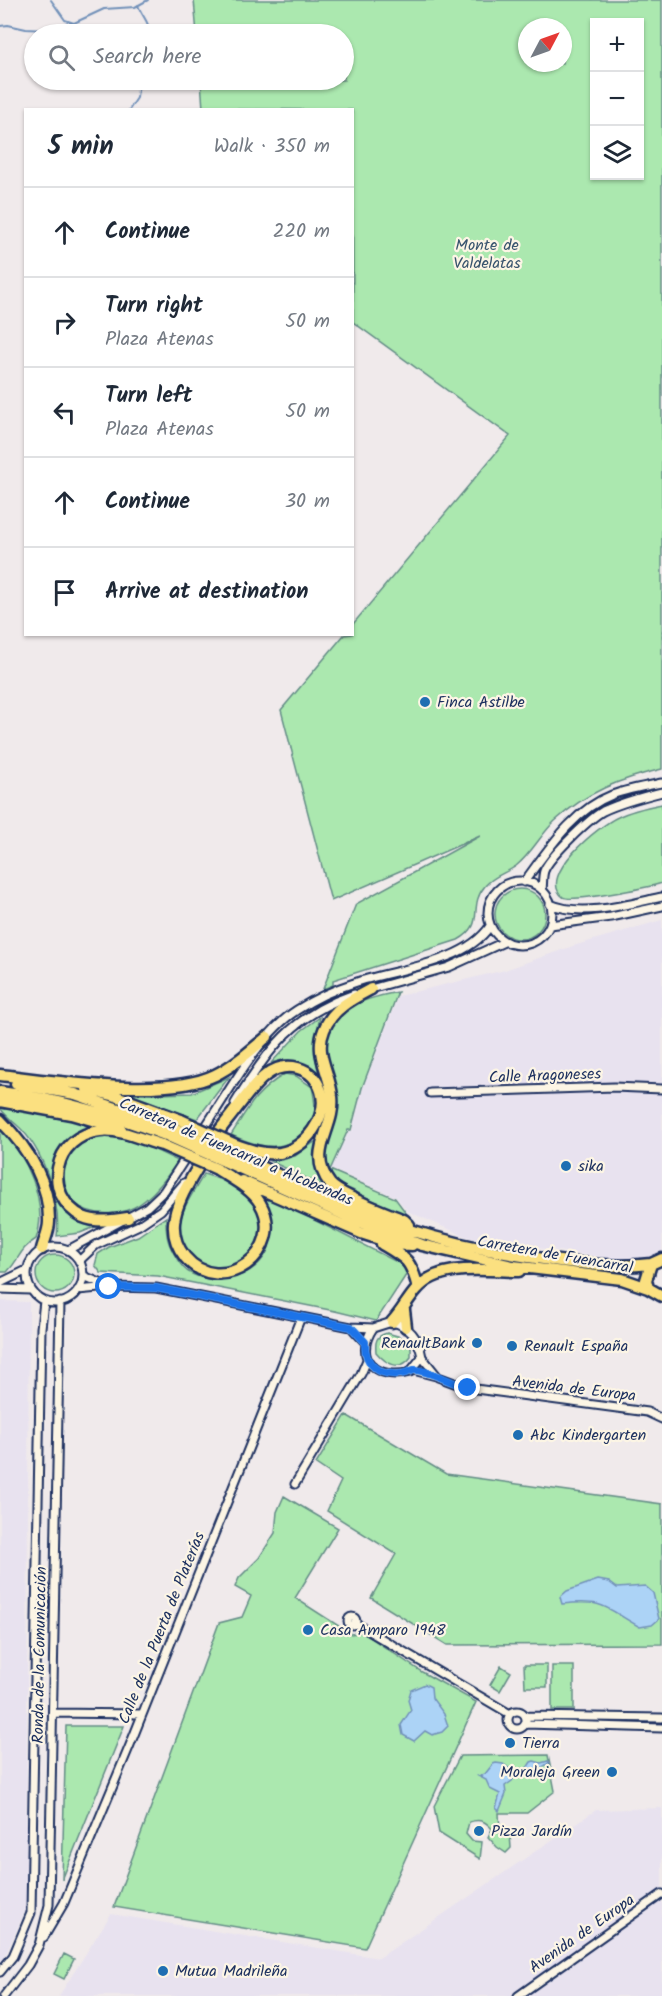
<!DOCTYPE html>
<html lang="en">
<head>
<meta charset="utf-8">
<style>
  body { margin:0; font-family:Kalam,sans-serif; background:#f2f2f3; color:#1f2937 }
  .controls { position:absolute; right:18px; top:18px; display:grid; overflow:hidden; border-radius:0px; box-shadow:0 2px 4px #0004 }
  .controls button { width:54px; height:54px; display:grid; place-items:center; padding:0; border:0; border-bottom:2px solid #e0e1e3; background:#fff; color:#1f2937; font:30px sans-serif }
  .compass { position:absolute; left:518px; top:18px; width:54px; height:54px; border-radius:50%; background:#fff; box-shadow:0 2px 4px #0004; rotate:49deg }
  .stop { position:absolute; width:18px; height:18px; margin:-14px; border:4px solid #1a73e8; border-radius:50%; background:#fff }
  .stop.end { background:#1a73e8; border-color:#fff; box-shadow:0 2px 6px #0008 }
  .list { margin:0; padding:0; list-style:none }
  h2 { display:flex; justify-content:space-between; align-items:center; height:78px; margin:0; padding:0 24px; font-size:26px }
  h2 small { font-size:20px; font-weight:400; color:#747a83 }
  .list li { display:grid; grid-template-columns:39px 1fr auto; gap:18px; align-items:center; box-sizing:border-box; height:90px; padding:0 24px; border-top:2px solid #e0e1e3 }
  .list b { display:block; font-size:22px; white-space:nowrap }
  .list p { margin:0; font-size:20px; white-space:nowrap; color:#747a83 }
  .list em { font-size:20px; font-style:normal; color:#747a83 }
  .icon { flex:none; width:33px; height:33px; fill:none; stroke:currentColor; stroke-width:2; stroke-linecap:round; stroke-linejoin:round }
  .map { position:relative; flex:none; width:662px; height:1996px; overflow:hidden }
  .search { position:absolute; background:#fff; box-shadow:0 2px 4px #0004; left:24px; top:24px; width:330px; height:66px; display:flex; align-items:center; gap:15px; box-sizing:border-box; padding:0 21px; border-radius:33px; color:#747a83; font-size:22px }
  .panel { position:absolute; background:#fff; box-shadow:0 2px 4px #0004; left:24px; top:108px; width:330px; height:528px; border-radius:0px }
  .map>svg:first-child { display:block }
</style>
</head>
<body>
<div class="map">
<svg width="662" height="1996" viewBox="0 0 662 1996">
  <rect width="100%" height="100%" fill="#f0eaeb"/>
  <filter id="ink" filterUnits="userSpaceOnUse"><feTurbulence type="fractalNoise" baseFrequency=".0167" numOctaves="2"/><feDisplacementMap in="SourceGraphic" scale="12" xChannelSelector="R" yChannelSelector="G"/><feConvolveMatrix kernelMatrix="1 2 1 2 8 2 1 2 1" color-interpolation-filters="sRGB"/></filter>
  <g filter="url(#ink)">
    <path fill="#e8e2ef" d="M662,920V1257L630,1262L467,1237L407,1211L396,1197L331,1169L349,1131H352L363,1088L398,996L505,970L573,946Z
      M0,1301L29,1302L26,1909L0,1967Z
      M662,1808V1996H59L111,1914L379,1958L596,1810Z"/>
    <path fill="#abe8af" stroke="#638c86" stroke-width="1.5" fill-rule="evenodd" d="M194,0H662V769C620,779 588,791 555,821C541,834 532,853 516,866C506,873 493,876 485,886C467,907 487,924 458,940L333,980V985L323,989L356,904L480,836L331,901L281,710L344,635L352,634L353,624L510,436L353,322L352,110L203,109L201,80H344V34H197ZM594,22H640V176H594ZM527,27H563V63H527Z
      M662,804V883C649,887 572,903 563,897C536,876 600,825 618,817C632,810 647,807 662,804Z
      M495 914a25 25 0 1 1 50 0a25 25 0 1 1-50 0Z
      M398,992L362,1088L351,1130H348L330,1170L395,1198L406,1213L405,1216C388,1208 370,1199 352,1190C346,1187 336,1184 332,1180C313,1160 333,1132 335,1110C338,1095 327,1076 325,1061C320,1011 358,1000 398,992Z
      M320,1017C315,1038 313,1053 319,1073C302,1060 291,1056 271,1063L301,1031Z
      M285,1074L296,1076L312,1087C317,1109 317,1118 301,1134C281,1155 254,1145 231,1135C248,1108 256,1091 285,1074Z
      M229,1077L197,1119L123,1092L159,1094L192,1093Z
      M0,1108L39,1113L95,1125C84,1129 74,1131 66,1139C45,1159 47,1198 69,1215C77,1222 85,1224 95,1227L80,1233L57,1236C61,1205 45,1155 23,1131C16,1123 6,1117 0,1108Z
      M0,1128C26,1155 49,1201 36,1239C18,1250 21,1258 7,1272H0Z
      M109,1135L147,1146L178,1161C168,1175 159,1189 145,1200C114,1227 49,1213 66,1163C69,1153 76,1144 86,1139C93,1137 102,1136 109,1135Z
      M316,1141C314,1160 316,1172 327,1188L270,1161L295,1156Z
      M204,1174C218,1179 238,1184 249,1196C267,1215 265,1251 240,1264C213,1278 181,1258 180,1228C179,1210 196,1189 204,1174Z
      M261,1193L399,1263L408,1272L376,1321L335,1311L158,1276L101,1273L95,1265L98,1254L109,1247L138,1236L166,1217C166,1223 166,1229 167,1235C168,1245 179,1265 187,1271C213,1288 258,1279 269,1247C275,1228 270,1210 261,1193Z
      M36 1274a19 19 0 1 1 38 0a19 19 0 1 1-38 0Z
      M387,1333L401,1337L411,1347V1357C400,1372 386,1364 376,1352C375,1341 376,1336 387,1333Z
      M346,1415L446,1474L662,1504V1644L447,1645L371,1598L396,1554L327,1511L341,1481L316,1464Z
      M284,1496L338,1528L295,1598L351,1634L362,1632L422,1672L476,1702L365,1948L114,1907L219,1623L242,1617L251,1596L235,1587L239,1578L259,1558L275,1533L277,1512Z
      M547,1665V1687H525L524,1665Z
      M501,1666L511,1672L500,1691L490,1685Z
      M552,1666H574V1710H552Z
      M66,1726H124L62,1880Z
      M548,1755L555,1791L527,1813H499L500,1833L510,1834L511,1848L506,1853L497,1847L488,1837L492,1829C485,1820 479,1819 469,1822L466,1834L472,1841L482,1842L480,1859L439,1833L434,1806L460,1756Z
      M64,1954L74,1959L64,1979L54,1974Z"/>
    <path fill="#acd3f6" stroke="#7291b9" stroke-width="1.5" d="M598,1580L609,1582L617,1588L645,1586L653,1593L659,1619L652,1625L640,1627C605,1608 606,1599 562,1604L560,1597L567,1591Z
      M425,1684L431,1687L432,1698L444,1714L448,1726L442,1732L432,1735L425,1731L414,1741L403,1735L401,1725L411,1710L408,1700L411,1690Z
      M534,1761L541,1763L548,1761L549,1763L541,1768L538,1773C534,1774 529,1772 527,1768L531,1762Z
      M496,1763L503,1764L513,1771L520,1769L512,1781L505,1786L506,1794L499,1811L496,1808L500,1794L490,1789L486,1780L478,1776L485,1774L493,1764Z"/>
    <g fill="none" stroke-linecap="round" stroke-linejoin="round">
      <path stroke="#7291b9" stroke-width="2" d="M51,0L65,20L74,23L104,9L135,7L148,0
        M138,5C142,17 150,22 150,34
        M0,26L8,25L26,29L66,31L74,23
        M129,110L137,98L138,89L145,80"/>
      <defs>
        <path id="minor" d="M488 913a32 32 0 1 1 64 0a32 32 0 1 1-64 0Z
          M524,882C548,850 573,810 612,795C628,789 646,786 662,783
          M542,890C543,884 542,877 544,871C549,857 589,819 603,811C622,802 642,797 662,792
          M550,904C582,918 629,904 662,897
          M550,925L611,917L662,906
          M367,990L449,967L504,942
          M430,1093L614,1087L662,1089
          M235,1103C267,1050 293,1015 354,994
          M202,1132C227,1095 259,1034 297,1010C314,999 335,989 354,983C395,969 465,964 490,926
          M27 1275a28 28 0 1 1 56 0a28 28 0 1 1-56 0Z
          M68,1250L147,1207L164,1191L188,1154
          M79,1261L96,1245L139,1225L161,1210L184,1183
          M84,1276L107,1286
          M0,1283L27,1270
          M0,1289L30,1290
          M78,1290L109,1287L156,1288L351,1327L373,1328
          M392,1322C410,1326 419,1339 422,1357L410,1372C378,1381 352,1360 373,1328Z
          M351,1327L365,1342
          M422,1357L438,1377L468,1388L647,1412L662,1419
          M413,1370L436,1376
          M295,1484L361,1374L367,1360
          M348 1621a4 4 0 1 1 8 0a4 4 0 1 1-8 0Z
          M355,1623L510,1714
          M508 1720a9 9 0 1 1 18 0a9 9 0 1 1-18 0Z
          M53,1713L142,1714
          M526,1716L662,1718
          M526,1724L662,1728
          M44,1937L64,1903L130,1745L301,1317
          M0,1972L13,1956L31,1913L41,1328L44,1301
          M4,1996L28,1965L39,1945L49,1905L60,1302
          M518,1996L662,1894"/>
        <path id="highway" d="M371,989C352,999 332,1009 324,1030C314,1054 330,1073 332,1096C336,1130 305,1150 330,1184C340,1196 387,1213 404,1220L409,1225
          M0,1075C55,1081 166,1099 215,1075C234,1066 250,1051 267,1037
          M16,1084L75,1094L174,1128
          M87,1089L116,1096L181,1120
          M0,1092C62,1100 110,1114 168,1136
          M0,1101L71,1114L120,1128
          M0,1120C27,1147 50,1182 49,1222C49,1231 44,1241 42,1249
          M212,1142C218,1131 228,1120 236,1109C245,1098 254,1084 266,1075C286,1060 313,1066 321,1091C329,1116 306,1149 280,1153C264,1155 250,1150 236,1145
          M230,1153C289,1179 347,1209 407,1229C454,1244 502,1254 551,1260C585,1264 617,1268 651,1264
          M204,1156C194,1176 176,1199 174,1223C173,1236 177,1247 185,1257C221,1300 288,1251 260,1203C251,1188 232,1179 217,1169
          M224,1161L358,1221L422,1245L513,1266L622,1279L648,1288
          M242,1181L361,1233L395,1244L412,1245
          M128,1218C115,1220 96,1223 83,1217C41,1195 53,1136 100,1131C120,1128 143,1140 162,1145
          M382,1244C406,1258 411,1260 418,1288
          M662,1259L651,1264L646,1280L648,1288L662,1296
          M404,1310L406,1327
          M392,1322C403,1310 407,1300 417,1289C440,1262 487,1271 519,1271"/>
      </defs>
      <use href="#minor" stroke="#1b2f5e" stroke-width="11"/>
      <use href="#highway" stroke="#1b2f5e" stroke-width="15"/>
      <use href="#minor" stroke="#fcf5e5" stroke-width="7"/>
      <use href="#highway" stroke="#fbe080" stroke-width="10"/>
      <defs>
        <path id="highway-bridge" d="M181,1120L236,1145
          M174,1128L230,1153
          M168,1136L224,1161
          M162,1145L217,1169"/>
      </defs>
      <use href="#highway-bridge" stroke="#1b2f5e" stroke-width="15" stroke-linecap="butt"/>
      <use href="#highway-bridge" stroke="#fbe080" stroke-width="10"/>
    </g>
  </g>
  <g fill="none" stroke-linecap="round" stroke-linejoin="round" filter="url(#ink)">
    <path stroke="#1a73e8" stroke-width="8" d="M109,1287L156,1288L351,1327L365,1342C364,1364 378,1376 400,1374C405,1374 410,1371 414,1370C425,1369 455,1384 468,1388"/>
  </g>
  <g fill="#1f6fb2" stroke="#fcf5e5" stroke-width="2">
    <circle cx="425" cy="702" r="6"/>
    <circle cx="566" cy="1166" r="6"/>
    <circle cx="477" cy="1343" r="6"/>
    <circle cx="512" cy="1346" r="6"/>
    <circle cx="518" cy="1435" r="6"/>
    <circle cx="308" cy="1630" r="6"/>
    <circle cx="510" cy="1743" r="6"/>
    <circle cx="612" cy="1772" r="6"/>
    <circle cx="479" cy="1831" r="6"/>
    <circle cx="163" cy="1971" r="6"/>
  </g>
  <g text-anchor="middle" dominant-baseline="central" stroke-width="4.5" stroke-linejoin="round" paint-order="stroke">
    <g font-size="16" fill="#38546e" stroke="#fcf5e5">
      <text x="487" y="245">Monte de<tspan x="487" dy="18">Valdelatas</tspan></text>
    </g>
    <g font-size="16" fill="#1b2f5e" stroke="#fcf5e5" text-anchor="start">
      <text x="437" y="702">Finca Astilbe</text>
      <text x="578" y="1166">sika</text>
      <text x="465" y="1343" text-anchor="end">RenaultBank</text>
      <text x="524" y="1346">Renault España</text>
      <text x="530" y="1435">Abc Kindergarten</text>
      <text x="320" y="1630">Casa Amparo 1948</text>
      <text x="522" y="1743">Tierra</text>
      <text x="600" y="1772" text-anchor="end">Moraleja Green</text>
      <text x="491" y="1831">Pizza Jardín</text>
      <text x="175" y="1971">Mutua Madrileña</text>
    </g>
    <g font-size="16" fill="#1b2f5e" stroke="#fcf5e5">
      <text transform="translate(545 1076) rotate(-2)">Calle Aragoneses</text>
      <text transform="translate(236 1152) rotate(23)">Carretera de Fuencarral a Alcobendas</text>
      <text transform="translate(555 1255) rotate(10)">Carretera de Fuencarral</text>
      <text transform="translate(574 1389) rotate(7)">Avenida de Europa</text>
      <text transform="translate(162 1628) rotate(-68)">Calle de la Puerta de Platerías</text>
      <text transform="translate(40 1655) rotate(-89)">Ronda de la Comunicación</text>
      <text transform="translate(582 1934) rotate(-35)">Avenida de Europa</text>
    </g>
  </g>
</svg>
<div class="controls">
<button>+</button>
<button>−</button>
<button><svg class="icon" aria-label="layers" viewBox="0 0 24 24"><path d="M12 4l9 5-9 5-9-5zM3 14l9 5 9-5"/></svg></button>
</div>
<svg class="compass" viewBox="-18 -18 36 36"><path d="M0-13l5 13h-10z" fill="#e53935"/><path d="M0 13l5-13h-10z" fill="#747a83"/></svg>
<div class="stop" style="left:109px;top:1287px"></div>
<div class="stop end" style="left:468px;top:1388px"></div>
<div class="search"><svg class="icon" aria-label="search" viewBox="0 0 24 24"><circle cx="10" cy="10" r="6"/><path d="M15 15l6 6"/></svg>Search here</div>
<section class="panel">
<h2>5 min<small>Walk · 350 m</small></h2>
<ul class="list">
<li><svg class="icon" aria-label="ahead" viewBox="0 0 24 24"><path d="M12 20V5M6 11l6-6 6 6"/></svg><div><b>Continue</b></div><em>220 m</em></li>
<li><svg class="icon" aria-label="right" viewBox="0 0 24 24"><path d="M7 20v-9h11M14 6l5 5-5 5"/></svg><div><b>Turn right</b><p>Plaza Atenas</p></div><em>50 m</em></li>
<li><svg class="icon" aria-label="left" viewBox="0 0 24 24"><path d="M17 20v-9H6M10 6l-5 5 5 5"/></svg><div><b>Turn left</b><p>Plaza Atenas</p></div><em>50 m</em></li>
<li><svg class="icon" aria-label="ahead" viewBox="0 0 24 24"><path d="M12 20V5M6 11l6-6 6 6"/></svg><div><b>Continue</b></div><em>30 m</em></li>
<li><svg class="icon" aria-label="arrive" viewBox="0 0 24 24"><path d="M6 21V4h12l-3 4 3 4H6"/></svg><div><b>Arrive at destination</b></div></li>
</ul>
</section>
</div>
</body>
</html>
